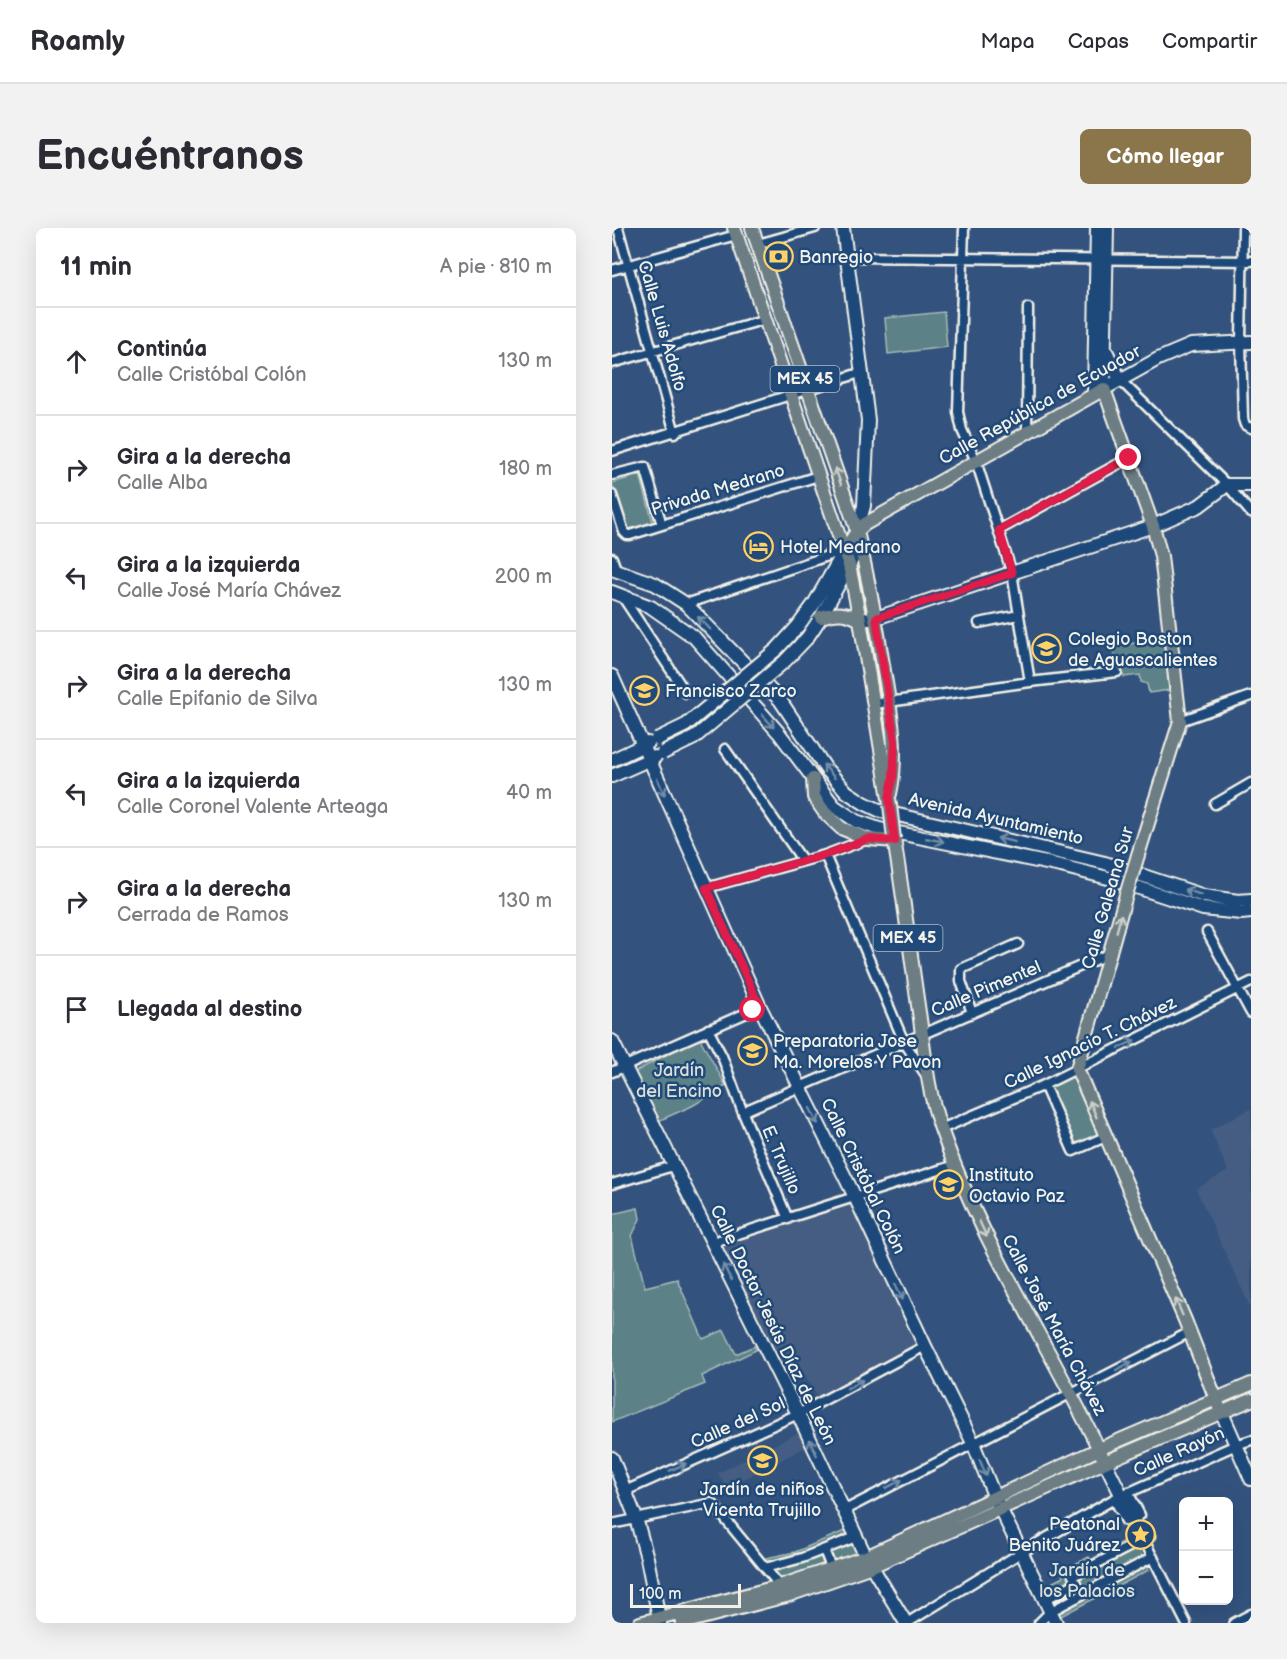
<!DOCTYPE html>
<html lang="es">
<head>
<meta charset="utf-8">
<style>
  body { margin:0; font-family:"Balsamiq Sans",sans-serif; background:#f2f2f3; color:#2b2b33 }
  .controls { position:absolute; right:18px; bottom:18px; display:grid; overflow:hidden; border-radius:9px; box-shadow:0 6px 24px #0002 }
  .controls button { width:54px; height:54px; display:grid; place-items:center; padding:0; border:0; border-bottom:2px solid #e1e1e2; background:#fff; color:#2b2b33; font:30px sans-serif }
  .scale { position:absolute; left:18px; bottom:15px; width:111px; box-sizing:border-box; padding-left:6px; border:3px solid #f4f1e8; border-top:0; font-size:16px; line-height:21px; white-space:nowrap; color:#f4f1e8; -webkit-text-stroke:4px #1f4a7a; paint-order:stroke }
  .stop { position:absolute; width:18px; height:18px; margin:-14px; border:4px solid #e11d48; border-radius:50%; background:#fff }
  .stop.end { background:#e11d48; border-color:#fff; box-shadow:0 2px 6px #0008 }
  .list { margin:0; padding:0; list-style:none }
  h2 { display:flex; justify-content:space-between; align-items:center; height:78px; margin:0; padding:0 24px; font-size:26px }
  h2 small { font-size:20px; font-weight:400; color:#7c7c81 }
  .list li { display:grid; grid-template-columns:39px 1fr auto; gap:18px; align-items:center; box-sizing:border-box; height:108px; padding:0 24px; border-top:2px solid #e1e1e2 }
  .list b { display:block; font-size:22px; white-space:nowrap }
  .list p { margin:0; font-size:20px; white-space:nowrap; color:#7c7c81 }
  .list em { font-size:20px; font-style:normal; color:#7c7c81 }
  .icon { flex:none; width:33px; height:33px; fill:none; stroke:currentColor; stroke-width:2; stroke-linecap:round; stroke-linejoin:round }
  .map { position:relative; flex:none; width:639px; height:1395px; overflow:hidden; border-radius:9px }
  header { display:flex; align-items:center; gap:36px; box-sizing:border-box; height:84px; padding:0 30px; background:#fff; border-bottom:2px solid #e1e1e2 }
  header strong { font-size:28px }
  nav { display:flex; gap:33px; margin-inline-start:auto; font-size:21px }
  .intro { display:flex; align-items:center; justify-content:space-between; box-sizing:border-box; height:144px; padding:0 36px }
  h1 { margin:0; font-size:42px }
  .button { padding:15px 27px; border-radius:9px; background:#8a764a; color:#fff; font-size:21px; font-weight:700 }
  main { display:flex; gap:36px; padding:0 36px }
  aside { flex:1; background:#fff; border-radius:9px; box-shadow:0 6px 24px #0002 }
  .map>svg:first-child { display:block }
</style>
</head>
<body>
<header>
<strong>Roamly</strong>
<nav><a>Mapa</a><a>Capas</a><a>Compartir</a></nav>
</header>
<div class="intro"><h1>Encuéntranos</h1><a class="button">Cómo llegar</a></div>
<main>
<aside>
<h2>11 min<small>A pie · 810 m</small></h2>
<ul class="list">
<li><svg class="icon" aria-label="ahead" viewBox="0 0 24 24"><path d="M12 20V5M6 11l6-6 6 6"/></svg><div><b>Continúa</b><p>Calle Cristóbal Colón</p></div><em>130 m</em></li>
<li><svg class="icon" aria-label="right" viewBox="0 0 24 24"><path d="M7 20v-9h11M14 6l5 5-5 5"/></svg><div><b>Gira a la derecha</b><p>Calle Alba</p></div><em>180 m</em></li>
<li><svg class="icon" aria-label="left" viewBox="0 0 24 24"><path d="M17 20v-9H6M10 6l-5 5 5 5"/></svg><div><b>Gira a la izquierda</b><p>Calle José María Chávez</p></div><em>200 m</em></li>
<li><svg class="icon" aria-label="right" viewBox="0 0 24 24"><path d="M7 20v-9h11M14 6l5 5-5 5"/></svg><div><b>Gira a la derecha</b><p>Calle Epifanio de Silva</p></div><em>130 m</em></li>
<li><svg class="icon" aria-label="left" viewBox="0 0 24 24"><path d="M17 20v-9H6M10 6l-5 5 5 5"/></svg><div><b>Gira a la izquierda</b><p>Calle Coronel Valente Arteaga</p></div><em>40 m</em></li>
<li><svg class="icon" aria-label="right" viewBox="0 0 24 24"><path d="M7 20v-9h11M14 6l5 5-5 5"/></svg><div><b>Gira a la derecha</b><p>Cerrada de Ramos</p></div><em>130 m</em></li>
<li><svg class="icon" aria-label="arrive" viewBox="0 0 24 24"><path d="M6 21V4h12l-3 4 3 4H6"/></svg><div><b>Llegada al destino</b></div></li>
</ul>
</aside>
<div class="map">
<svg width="639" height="1395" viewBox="0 0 639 1395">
  <rect width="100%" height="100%" fill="#33537e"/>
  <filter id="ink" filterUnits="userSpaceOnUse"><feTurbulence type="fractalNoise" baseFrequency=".0167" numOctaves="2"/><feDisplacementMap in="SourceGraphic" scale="12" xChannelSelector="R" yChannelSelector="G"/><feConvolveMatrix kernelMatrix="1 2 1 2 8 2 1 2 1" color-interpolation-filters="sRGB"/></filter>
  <g filter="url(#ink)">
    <path fill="#455d82" d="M639,881V1081L584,961L616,943L598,902Z
      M240,975L306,1116L206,1169L183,1131L168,1137L107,1019Z
      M186,1205L194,1219L114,1260L106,1245Z"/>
    <path fill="#5c8287" stroke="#a8bab8" stroke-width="1.5" d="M332,84L335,119L276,126L273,90Z
      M28,247C33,263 36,278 41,294L15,302L0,255Z
      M537,411L552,412L558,462L537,465L535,456L529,454L528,447L512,449L500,421Z
      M87,809L114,858L80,878L46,893L21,845Z
      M461,848L489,908L463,920L435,860Z
      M26,980L28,991L20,1008L33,1059L65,1051L91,1111L112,1102L124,1126L142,1118L144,1122L90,1148L93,1156L0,1194V986Z
      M235,1302L246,1327L170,1354L154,1330L183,1324Z
      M520,1308L537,1342L447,1389L433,1358L451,1349L449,1343L477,1329L479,1332Z"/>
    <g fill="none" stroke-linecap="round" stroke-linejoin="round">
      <defs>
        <path id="street" d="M6,0L63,205
          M352,0L346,184L350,202L364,233L400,345L418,454
          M631,0L629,114L631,191L633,197L639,200
          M146,16L203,0
          M235,29L639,33
          M0,42L124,7
          M0,135L154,91
          M508,152L615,257L639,285
          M415,204L416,80
          M0,223L251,144
          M0,247L33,239L50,297
          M0,267L12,304L15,307H18L206,248
          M387,302L517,230
          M0,330L4,341
          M10,368L74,465
          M74,376L233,322
          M367,395L407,387
          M262,476L418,454L505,444
          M568,493L639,468
          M113,521L191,633
          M603,576L639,555
          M213,627L292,814L314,847
          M94,660L213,627L256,611
          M595,704L639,785
          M360,785L349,753V741L406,716
          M96,801L110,828L131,885L176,991
          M0,844L148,779
          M432,857L461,923L493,909
          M131,885L137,881L499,725
          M329,901L432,857L639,754
          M0,956L61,938
          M101,1014L343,937
          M13,1263L186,1186L313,1118
          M516,1264L528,1287
          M502,1271L514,1293
          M231,1283L578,1104
          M0,1296L100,1275L168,1358
          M532,1312L574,1395
          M212,1322L218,1337
          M153,1340L190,1330L244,1309
          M461,1348L538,1308
          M438,1369L464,1355
          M443,1381L541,1329
          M295,1395L410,1324L502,1271L624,1217L639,1212
          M427,1395L439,1383
          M622,1395L639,1386"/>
        <path id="secondary" d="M231,0L256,192L252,278L245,303
          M495,0L492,161L546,131L579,117L639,114
          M494,123L508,152
          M482,166L485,0
          M0,341L43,356L74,376L168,472L214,541L235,564L252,575L269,583L493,635L592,668L626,673L639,672
          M0,364L39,379L82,409L167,505L222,578L244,593L267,601L449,638L500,651L591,681L629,685L639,684
          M248,392L264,390L541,298L587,278L615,257H639
          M186,398L202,376L233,322
          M195,410L209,389L248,317
          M0,448L148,779L243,969L313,1118L361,1215L383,1270L444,1395
          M0,532L36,515
          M0,548L43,529
          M0,813L186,1186L254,1329L294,1395
          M610,1185L639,1251
          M0,1230L24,1290L35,1330L48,1395
          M493,1234L528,1305"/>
        <path id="primary" d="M122,0L237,337L248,392L278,577
          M140,0L245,303C256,350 265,396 272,443C279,484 287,525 278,566
          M233,322L245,303L253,296L492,161L541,298L549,328L568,493L526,627
          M209,389C225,384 234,384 248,392
          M201,551L202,569L213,585L229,600L256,611L283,613
          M282,611C292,671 299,731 308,791C313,829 316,865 329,901C370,1019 441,1122 493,1234
          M514,667L465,841L573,1092L607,1179
          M28,1395L168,1358L254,1329L487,1221L639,1156
          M70,1395L174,1368L260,1338L493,1234L639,1172"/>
      </defs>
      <use href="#street" stroke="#f4f1e8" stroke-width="13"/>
      <use href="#secondary" stroke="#f4f1e8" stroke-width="16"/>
      <use href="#primary" stroke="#f4f1e8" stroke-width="16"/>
      <use href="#street" stroke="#1f4a7a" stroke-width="8"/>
      <use href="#secondary" stroke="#1f4a7a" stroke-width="12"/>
      <use href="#primary" stroke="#6c7e84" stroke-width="12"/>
      <defs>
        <path id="secondary-bridge" d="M45,511L74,497L165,421L186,398
          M51,525L82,510L173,433L195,410"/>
        <path id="primary-bridge" d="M278,577L282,611
          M514,667L526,627"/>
      </defs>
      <use href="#secondary-bridge" stroke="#f4f1e8" stroke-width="16" stroke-linecap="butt"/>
      <use href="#primary-bridge" stroke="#f4f1e8" stroke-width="16" stroke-linecap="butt"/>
      <use href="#secondary-bridge" stroke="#1f4a7a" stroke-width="12"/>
      <use href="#primary-bridge" stroke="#6c7e84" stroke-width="12"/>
    </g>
    <defs><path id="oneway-shaft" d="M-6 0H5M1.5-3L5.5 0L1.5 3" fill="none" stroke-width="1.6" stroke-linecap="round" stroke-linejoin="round" transform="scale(1.5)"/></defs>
    <g stroke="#cbceca">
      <use href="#oneway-shaft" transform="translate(226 248) rotate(-109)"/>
      <use href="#oneway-shaft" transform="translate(507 695) rotate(-75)"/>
      <use href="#oneway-shaft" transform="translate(481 881) rotate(-113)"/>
      <use href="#oneway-shaft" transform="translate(371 1001) rotate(65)"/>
      <use href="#oneway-shaft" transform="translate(567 1079) rotate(-113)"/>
    </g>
    <g stroke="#748da6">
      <use href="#oneway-shaft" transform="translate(92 395) rotate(-135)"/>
      <use href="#oneway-shaft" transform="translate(156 493) rotate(48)"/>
      <use href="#oneway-shaft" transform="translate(217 543) rotate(-129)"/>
      <use href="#oneway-shaft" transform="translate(49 559) rotate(66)"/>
      <use href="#oneway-shaft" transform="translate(323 612) rotate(11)"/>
      <use href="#oneway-shaft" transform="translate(394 612) rotate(-167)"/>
      <use href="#oneway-shaft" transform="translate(581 664) rotate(-162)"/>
      <use href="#oneway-shaft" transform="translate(515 816) rotate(-26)"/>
      <use href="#oneway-shaft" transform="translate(202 888) rotate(63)"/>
      <use href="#oneway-shaft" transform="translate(115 1044) rotate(-116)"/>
      <use href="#oneway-shaft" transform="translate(287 1064) rotate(65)"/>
      <use href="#oneway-shaft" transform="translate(512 1138) rotate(-27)"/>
      <use href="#oneway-shaft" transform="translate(243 1156) rotate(-28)"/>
      <use href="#oneway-shaft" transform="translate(201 1219) rotate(-115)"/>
      <use href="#oneway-shaft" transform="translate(66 1239) rotate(-24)"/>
      <use href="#oneway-shaft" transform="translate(371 1240) rotate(68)"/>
      <use href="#oneway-shaft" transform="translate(282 1256) rotate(-27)"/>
    </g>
  </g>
  <g fill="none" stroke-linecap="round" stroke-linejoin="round" filter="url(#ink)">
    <path stroke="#e11d48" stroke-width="8" d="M141,782L148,779L94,660L213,627L256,611L283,613L277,570L281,551L283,514L264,390L400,345L387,302L517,230"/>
  </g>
  <defs>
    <symbol id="bank-ring" viewBox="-11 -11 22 22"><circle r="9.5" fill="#1f4a7a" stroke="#ffd166" stroke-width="1.5"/><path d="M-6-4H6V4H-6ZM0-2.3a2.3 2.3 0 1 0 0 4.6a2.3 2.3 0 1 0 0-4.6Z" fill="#ffd166"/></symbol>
    <symbol id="hotel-ring" viewBox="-11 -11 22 22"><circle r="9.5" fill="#1f4a7a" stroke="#ffd166" stroke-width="1.5"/><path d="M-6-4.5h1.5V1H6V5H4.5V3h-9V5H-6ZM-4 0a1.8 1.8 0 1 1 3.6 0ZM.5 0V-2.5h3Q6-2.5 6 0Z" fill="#ffd166"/></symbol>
    <symbol id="school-ring" viewBox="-11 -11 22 22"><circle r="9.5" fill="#1f4a7a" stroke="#ffd166" stroke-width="1.5"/><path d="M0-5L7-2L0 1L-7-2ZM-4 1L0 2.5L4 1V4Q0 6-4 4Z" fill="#ffd166"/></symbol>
    <symbol id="university-ring" viewBox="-11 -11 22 22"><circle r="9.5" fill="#1f4a7a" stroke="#ffd166" stroke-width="1.5"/><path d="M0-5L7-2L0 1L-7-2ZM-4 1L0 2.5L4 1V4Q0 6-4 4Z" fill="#ffd166"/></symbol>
    <symbol id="sight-ring" viewBox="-11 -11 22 22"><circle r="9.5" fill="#1f4a7a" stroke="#ffd166" stroke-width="1.5"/><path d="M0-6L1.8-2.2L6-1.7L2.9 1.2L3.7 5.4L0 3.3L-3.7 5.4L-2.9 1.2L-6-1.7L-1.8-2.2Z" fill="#ffd166"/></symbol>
  </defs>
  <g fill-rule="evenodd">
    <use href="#bank-ring" x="150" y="12" width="33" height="33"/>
    <use href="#hotel-ring" x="130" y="302" width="33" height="33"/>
    <use href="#school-ring" x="418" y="404" width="33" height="33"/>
    <use href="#school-ring" x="16" y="446" width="33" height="33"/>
    <use href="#university-ring" x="124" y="806" width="33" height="33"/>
    <use href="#university-ring" x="320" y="940" width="33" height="33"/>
    <use href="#school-ring" x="134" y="1216" width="33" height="33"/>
    <use href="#sight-ring" x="512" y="1290" width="33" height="33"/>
  </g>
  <g text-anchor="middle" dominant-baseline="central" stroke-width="5" stroke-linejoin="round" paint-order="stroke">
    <g fill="#1f4a7a" stroke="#b4bfc7" stroke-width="1.5">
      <rect x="158.5" y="138" width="69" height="26" rx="4.5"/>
      <rect x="261.5" y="697" width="69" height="26" rx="4.5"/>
    </g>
    <g font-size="16" font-weight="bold" fill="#f4f1e8">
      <text x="193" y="151">MEX 45</text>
      <text x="296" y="710">MEX 45</text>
    </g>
    <g font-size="18" fill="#f4f1e8" stroke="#1f4a7a" text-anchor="start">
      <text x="187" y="29">Banregio</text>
      <text x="168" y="319">Hotel Medrano</text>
      <text x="456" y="411">Colegio Boston<tspan x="456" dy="21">de Aguascalientes</tspan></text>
      <text x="53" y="463">Francisco Zarco</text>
      <text x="161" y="813">Preparatoria Jose<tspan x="161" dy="21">Ma. Morelos Y Pavon</tspan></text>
      <text x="357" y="947">Instituto<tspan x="357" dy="21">Octavio Paz</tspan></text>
      <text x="150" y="1261" text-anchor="middle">Jardín de niños<tspan x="150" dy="21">Vicenta Trujillo</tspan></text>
      <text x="508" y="1296" text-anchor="end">Peatonal<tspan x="508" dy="21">Benito Juárez</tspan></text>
    </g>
    <g font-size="18" fill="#f4f1e8" stroke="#1f4a7a">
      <text transform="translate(50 98) rotate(74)">Calle Luis Adolfo</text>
      <text transform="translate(428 177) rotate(-29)">Calle República de Ecuador</text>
      <text transform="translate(106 262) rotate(-17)">Privada Medrano</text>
      <text transform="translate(384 591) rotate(13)">Avenida Ayuntamiento</text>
      <text transform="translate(496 670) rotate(-74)">Calle Galeana Sur</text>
      <text transform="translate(374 761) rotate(-23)">Calle Pimentel</text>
      <text transform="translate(478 815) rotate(-26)">Calle Ignacio T. Chávez</text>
      <text transform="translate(169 932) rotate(67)">E. Trujillo</text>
      <text transform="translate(251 948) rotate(64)">Calle Cristóbal Colón</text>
      <text transform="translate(161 1097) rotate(64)">Calle Doctor Jesús Díaz de León</text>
      <text transform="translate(442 1097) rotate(62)">Calle José María Chávez</text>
      <text transform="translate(126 1195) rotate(-24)">Calle del Sol</text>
      <text transform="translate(567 1224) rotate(-24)">Calle Rayón</text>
    </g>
    <g font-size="18" fill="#dde0d9" stroke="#1f4a7a">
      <text x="67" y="842">Jardín<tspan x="67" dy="21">del Encino</tspan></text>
      <text x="475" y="1342">Jardín de<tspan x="475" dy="21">los Palacios</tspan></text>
    </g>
  </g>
</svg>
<div class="controls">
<button>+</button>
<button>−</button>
</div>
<div class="scale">100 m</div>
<div class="stop" style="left:141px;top:782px"></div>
<div class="stop end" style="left:517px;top:230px"></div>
</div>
</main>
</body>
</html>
